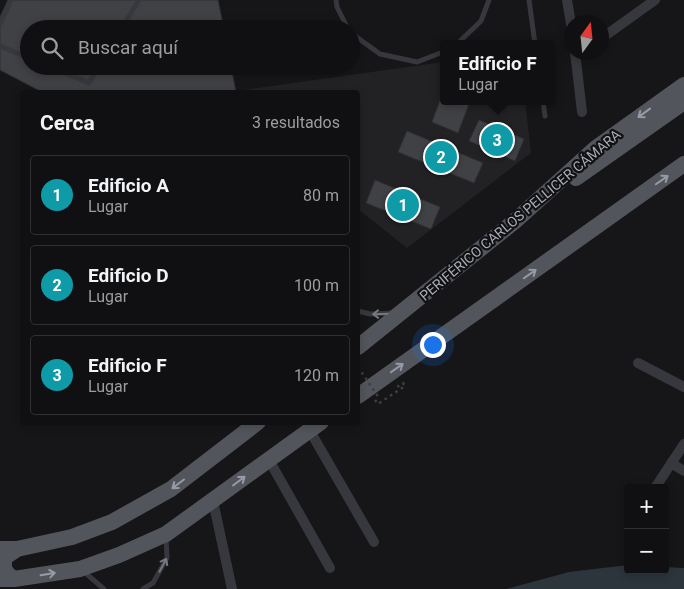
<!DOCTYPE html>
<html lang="es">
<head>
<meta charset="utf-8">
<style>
  body { margin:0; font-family:Roboto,sans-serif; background:#1e1e20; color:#f1f3f6 }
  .controls { position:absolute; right:15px; bottom:15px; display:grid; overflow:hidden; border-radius:5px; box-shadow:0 2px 8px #0003 }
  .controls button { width:45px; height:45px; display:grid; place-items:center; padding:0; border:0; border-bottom:1px solid #303032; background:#101012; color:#f1f3f6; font:25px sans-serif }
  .compass { position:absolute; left:564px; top:15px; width:45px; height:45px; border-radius:50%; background:#101012; box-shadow:0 2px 8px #0003; rotate:15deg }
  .you { position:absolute; left:432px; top:344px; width:18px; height:18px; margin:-12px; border:4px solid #fff; border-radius:50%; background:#1a73e8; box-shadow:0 0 0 8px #1a73e833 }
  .badge { display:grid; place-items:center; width:32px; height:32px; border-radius:50%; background:#8c9099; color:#fff; font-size:16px; font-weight:700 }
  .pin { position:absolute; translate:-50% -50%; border:2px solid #fff; box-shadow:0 1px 5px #0006 }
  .popup { position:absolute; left:440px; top:40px; width:115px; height:65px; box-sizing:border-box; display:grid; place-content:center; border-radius:5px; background:#101012; filter:drop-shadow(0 1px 4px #0005); font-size:16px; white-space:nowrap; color:#9c9d9f }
  .popup b { font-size:19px; color:#f1f3f6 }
  .popup::after { content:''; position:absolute; left:50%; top:100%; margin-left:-10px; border:10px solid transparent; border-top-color:#101012 }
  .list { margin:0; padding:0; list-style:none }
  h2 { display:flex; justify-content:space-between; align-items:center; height:65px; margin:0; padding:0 20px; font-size:21px }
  h2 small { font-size:16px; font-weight:400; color:#9c9d9f }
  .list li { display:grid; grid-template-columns:32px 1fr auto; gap:15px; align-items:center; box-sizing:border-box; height:80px; margin:0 10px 10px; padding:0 10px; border:1px solid #303032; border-radius:5px }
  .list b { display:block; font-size:19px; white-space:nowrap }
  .list p { margin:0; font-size:16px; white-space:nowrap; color:#9c9d9f }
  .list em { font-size:16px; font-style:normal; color:#9c9d9f }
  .icon { flex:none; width:28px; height:28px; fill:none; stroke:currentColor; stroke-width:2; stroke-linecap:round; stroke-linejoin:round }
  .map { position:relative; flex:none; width:684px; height:589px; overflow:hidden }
  .search { position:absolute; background:#101012; box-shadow:0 2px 8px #0003; left:20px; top:20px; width:340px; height:55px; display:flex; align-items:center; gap:12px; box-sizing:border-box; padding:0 18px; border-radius:28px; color:#9c9d9f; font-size:19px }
  .panel { position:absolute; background:#101012; box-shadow:0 2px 8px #0003; left:20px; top:90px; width:340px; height:335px; border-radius:5px }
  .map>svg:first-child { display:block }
</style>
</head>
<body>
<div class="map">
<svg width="684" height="589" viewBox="0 0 684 589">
  <rect width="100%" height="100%" fill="#161618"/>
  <path fill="#222225" d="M443,62V101H525L531,153L407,248L358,209V92L236,91Z"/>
  <path fill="#2c353c" d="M628,565V570H665V567L684,568V589H506L569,572Z"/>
  <path fill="#404145" stroke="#303034" d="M8,0H218L224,29H29V66H231L236,92H42L0,70V17Z
    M443,92V101H470L458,133L432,122Z
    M479,120L524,139L515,161L469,141Z
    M407,131L483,163L474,183L398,152Z
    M375,180L440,207L431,229L366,203Z"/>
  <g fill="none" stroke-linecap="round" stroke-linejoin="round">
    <path stroke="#3d3f44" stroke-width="2.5" stroke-dasharray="2.5 4" stroke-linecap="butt" d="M375,400L378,404L405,386L403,383L397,387"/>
    <path stroke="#37383d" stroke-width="5" d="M336,0L337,7L348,29
      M529,0L535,44
      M0,24L11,0
      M121,29L139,0
      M351,33L380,54L417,62L443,52
      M457,44L481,21L489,0
      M0,46L29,58
      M49,66L89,83L99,66
      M543,101L545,116
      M358,311L370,314L394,313
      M83,571L104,589
      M143,589L153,583L167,558L166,536"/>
    <path stroke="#37383d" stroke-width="10" d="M567,0L572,30
      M602,38L655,0
      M575,52L582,112
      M638,363L684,387
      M310,431L374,542
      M269,460L330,568
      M671,463L684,471
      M655,488L684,444
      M213,501L232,589"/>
    <path stroke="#53555c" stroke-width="16" d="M576,178L684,102
      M358,347L515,221L596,148L684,85
      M358,396L684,164
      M0,549H17L72,537L112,522L171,489L258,422
      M0,579H14L80,569L119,555L166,534L321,422
      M14,579C5,573 2,568 5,557L17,549"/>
    <path stroke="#3d3f44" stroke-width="2.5" stroke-dasharray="2.5 4" stroke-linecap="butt" d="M358,367L379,398"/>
  </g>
  <defs><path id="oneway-shaft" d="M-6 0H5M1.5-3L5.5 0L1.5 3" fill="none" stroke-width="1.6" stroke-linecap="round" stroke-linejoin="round" transform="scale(1.25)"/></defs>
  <g stroke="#979ba6">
    <use href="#oneway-shaft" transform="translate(644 113) rotate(144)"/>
    <use href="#oneway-shaft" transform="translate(662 180) rotate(-35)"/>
    <use href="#oneway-shaft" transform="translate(530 274) rotate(-35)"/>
    <use href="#oneway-shaft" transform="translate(397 368) rotate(-35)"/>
    <use href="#oneway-shaft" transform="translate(239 481) rotate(-37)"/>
    <use href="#oneway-shaft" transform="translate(178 484) rotate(143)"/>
    <use href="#oneway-shaft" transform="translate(48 574) rotate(-9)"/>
  </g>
  <g stroke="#757881">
    <use href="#oneway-shaft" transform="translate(380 314) rotate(178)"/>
    <use href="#oneway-shaft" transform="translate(163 565) rotate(-62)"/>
  </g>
  <g text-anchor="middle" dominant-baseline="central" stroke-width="4.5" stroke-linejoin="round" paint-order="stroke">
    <g font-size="14" fill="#a8adb8" stroke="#111113">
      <text transform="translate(520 215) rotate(-40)">PERIFÉRICO CARLOS PELLICER CÁMARA</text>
    </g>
  </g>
</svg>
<div class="controls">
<button>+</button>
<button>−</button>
</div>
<svg class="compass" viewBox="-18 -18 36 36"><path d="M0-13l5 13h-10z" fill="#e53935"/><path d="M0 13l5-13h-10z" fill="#9c9d9f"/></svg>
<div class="you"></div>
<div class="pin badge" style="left:403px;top:205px;background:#0f9aa8">1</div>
<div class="pin badge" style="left:441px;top:157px;background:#0f9aa8">2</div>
<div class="pin badge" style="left:497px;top:140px;background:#0f9aa8">3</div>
<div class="popup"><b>Edificio F</b>Lugar</div>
<div class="search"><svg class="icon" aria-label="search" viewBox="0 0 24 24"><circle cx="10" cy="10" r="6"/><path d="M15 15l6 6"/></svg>Buscar aquí</div>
<section class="panel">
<h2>Cerca<small>3 resultados</small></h2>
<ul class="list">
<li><span class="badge" style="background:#0f9aa8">1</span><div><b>Edificio A</b><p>Lugar</p></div><em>80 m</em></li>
<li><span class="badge" style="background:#0f9aa8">2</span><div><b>Edificio D</b><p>Lugar</p></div><em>100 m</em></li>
<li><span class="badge" style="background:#0f9aa8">3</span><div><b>Edificio F</b><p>Lugar</p></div><em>120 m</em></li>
</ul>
</section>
</div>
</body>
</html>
